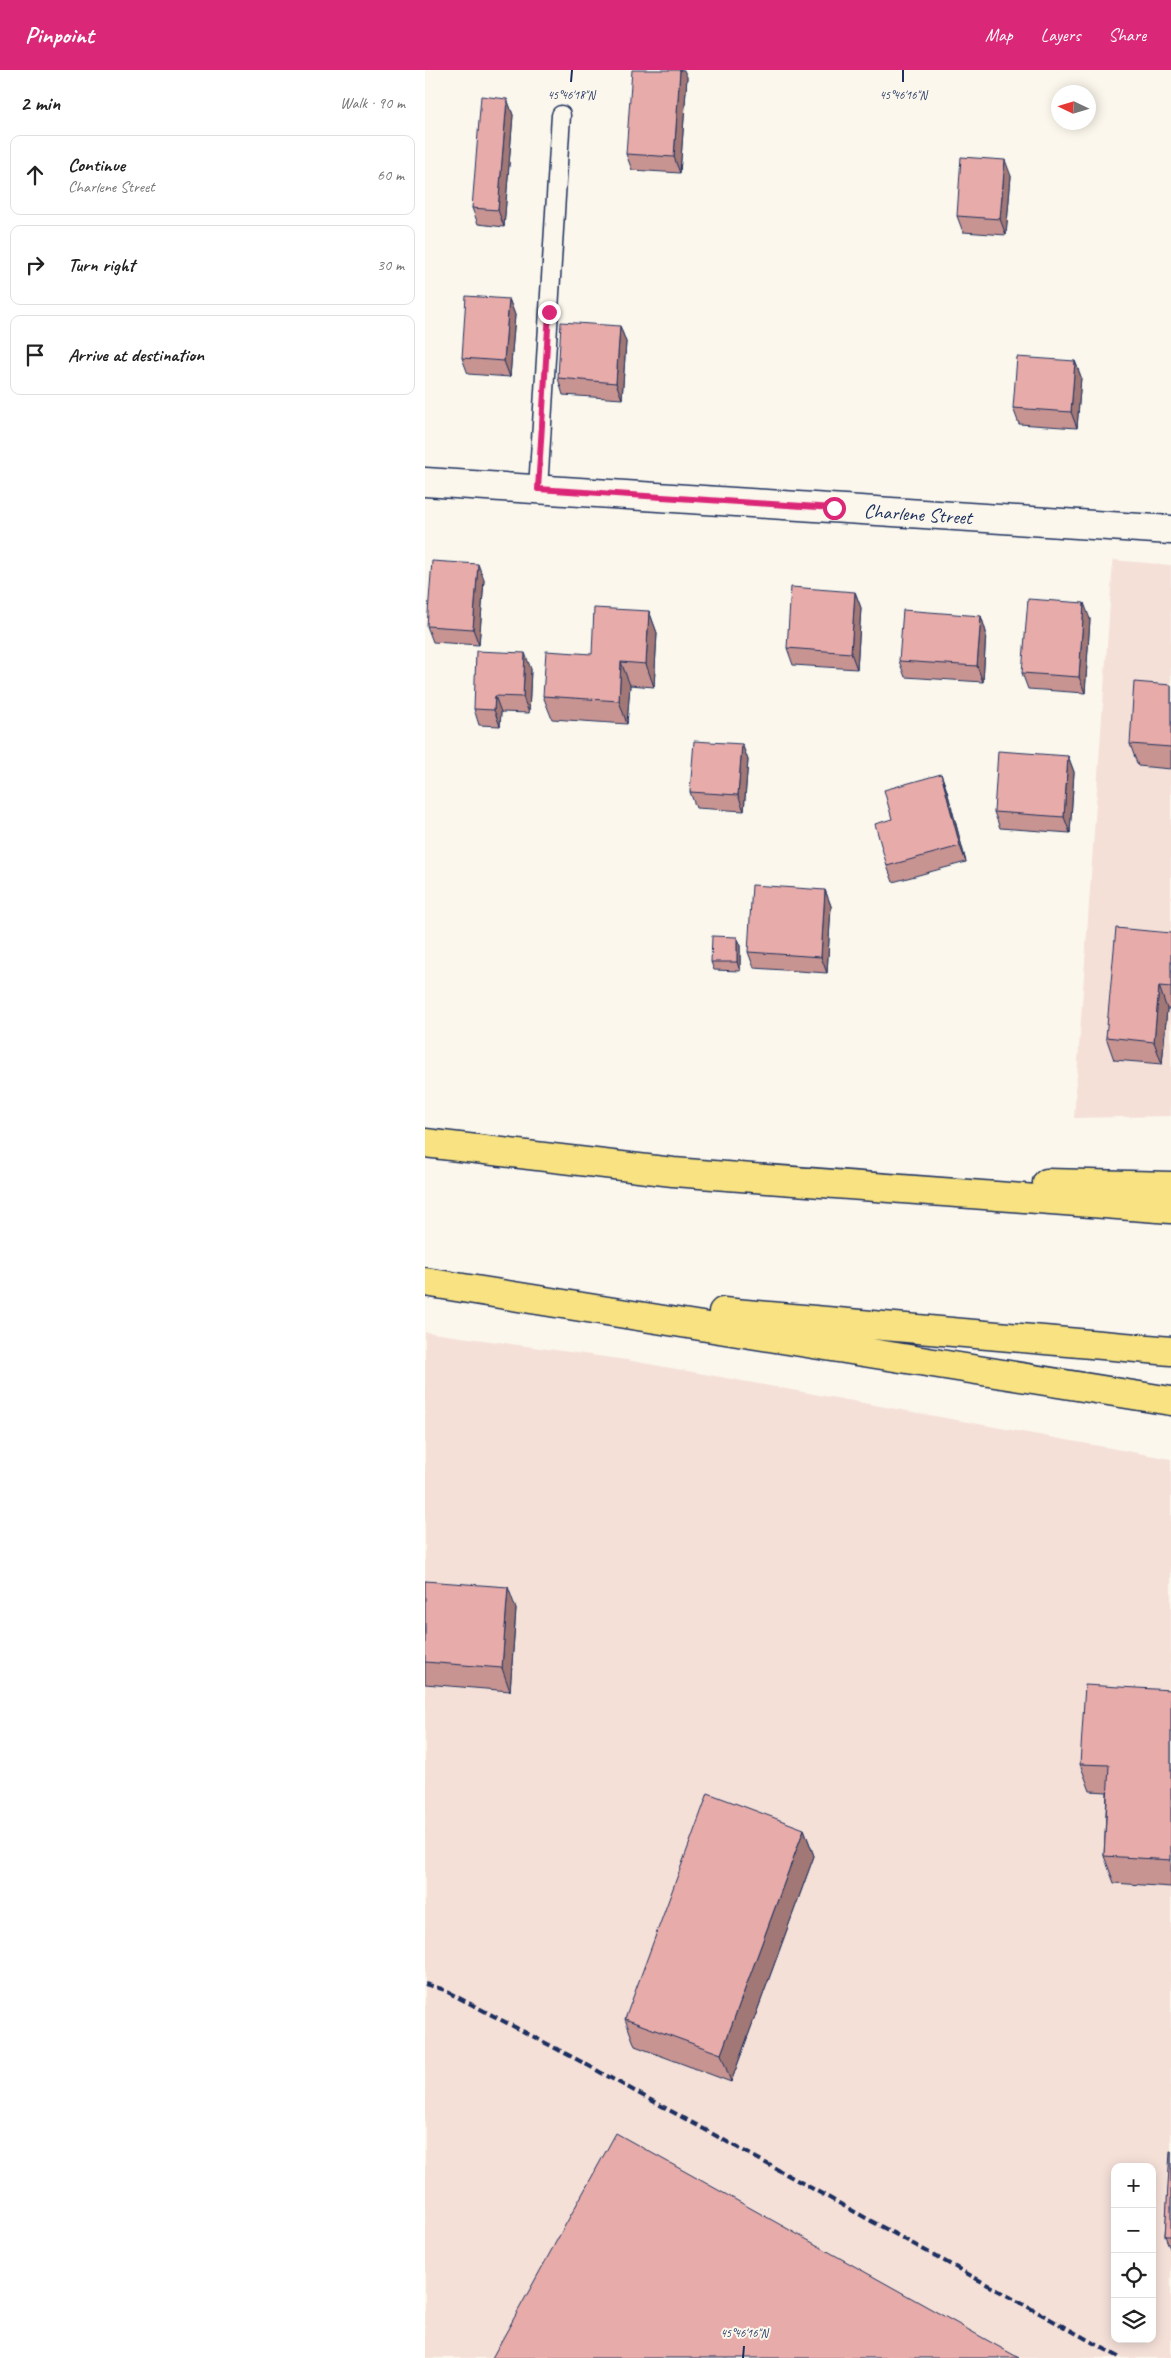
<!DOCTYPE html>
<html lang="en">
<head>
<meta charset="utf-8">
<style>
  body { margin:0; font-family:Caveat,sans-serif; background:#f2f2f2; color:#222 }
  .controls { position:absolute; right:15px; bottom:15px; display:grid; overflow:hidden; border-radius:10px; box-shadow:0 2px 12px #0003 }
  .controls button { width:45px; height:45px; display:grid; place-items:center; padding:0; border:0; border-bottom:1px solid #e0e0e0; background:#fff; color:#222; font:25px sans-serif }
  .compass { position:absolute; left:626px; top:15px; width:45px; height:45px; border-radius:50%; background:#fff; box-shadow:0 2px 12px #0003; rotate:274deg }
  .stop { position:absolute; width:15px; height:15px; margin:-11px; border:4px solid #db2777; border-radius:50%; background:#fff }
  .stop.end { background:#db2777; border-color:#fff; box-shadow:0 1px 5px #0008 }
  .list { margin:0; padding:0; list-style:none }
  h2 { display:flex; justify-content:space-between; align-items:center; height:65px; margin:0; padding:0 20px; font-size:21px }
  h2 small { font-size:16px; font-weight:400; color:#767676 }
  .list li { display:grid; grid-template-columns:32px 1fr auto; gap:15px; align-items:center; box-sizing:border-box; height:80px; margin:0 10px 10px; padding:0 10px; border:1px solid #e0e0e0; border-radius:10px }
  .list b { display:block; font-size:19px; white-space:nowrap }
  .list p { margin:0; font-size:16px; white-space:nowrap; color:#767676 }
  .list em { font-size:16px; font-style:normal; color:#767676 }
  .icon { flex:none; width:28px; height:28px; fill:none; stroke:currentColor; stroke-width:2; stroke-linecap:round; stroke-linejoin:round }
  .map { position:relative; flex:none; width:746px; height:2288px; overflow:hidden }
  header { display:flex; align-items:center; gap:30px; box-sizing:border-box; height:70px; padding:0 25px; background:#db2777; color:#fff }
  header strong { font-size:24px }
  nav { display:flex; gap:28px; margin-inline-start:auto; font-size:18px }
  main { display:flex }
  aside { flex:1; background:#fff }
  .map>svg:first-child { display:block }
</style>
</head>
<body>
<header>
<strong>Pinpoint</strong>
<nav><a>Map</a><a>Layers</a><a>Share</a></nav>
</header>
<main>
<aside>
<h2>2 min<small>Walk · 90 m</small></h2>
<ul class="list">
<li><svg class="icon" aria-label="ahead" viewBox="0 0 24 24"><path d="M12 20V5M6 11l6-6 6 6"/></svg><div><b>Continue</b><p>Charlene Street</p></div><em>60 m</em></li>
<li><svg class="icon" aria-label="right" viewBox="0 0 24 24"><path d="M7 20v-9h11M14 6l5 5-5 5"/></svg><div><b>Turn right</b></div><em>30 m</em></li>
<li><svg class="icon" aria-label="arrive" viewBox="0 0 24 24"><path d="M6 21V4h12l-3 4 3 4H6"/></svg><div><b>Arrive at destination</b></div></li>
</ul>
</aside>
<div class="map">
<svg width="746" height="2288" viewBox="0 0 746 2288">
  <rect width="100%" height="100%" fill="#fbf7ec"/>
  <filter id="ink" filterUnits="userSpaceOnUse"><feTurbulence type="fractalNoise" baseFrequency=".02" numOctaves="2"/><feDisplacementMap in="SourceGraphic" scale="10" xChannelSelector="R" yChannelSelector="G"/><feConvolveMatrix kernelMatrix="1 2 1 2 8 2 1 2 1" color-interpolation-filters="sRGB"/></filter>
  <g filter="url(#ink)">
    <path fill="#f5e0d8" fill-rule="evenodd" d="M688,490L746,495V1046L649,1048Z
      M0,1262L202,1290L746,1389V2288H0ZM690,2097H727V2269H690Z"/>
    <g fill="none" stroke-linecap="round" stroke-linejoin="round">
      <defs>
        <path id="service" d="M113,419L136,45"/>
        <g id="minor">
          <path id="s1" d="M0,412L746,460"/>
        </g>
        <path id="motorway" d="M0,1073L248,1102L746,1139
          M622,1113L746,1116
          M0,1212L746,1331
          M298,1242L746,1281"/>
      </defs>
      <use href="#service" stroke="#1b2f5e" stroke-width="21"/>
      <use href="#minor" stroke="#1b2f5e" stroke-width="31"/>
      <use href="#motorway" stroke="#1b2f5e" stroke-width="31"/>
      <use href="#service" stroke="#fbf7ec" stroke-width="18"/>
      <use href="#minor" stroke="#fbf7ec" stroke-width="28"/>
      <use href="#motorway" stroke="#f8e281" stroke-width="28"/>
      <path stroke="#1b2f5e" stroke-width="4" stroke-dasharray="8 4" stroke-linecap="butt" d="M0,1914L17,1919L153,1990L696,2288"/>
    </g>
    <path fill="#c79491" stroke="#1b2f5e" d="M262,7L255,103L207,100L201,84Z
      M82,29L88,45L79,157L53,154L47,138Z
      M586,106L581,165L538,162L532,146Z
      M84,229L90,245L85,307L43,304L37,288Z
      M195,256L201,272L197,329L138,325L133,308Z
      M650,291L656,307L652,358L594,354L588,338Z
      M59,510L54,575L8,572L2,556Z
      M430,522L436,538L432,599L368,595L362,578Z
      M224,541L232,563L229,617L205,615L202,654L127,649L118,626L167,584Z
      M556,546L561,562L558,612L480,607L474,591Z
      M665,549L660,623L603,619L597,603Z
      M106,599L104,643L76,642L75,656L54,655L49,639Z
      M746,615V699L713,696L705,674Z
      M317,674L323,690L319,741L271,738L265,722Z
      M643,686L649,702L645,763L575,758L569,742Z
      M516,704L522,721L541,792L468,812L462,796L467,749Z
      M400,820L406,836L402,903L329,898L323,882Z
      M746,863V939H742L737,994L689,990L681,967Z
      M312,867L315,876V901L289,900L286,892Z
      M0,1511L91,1539L85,1621L0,1614Z
      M746,1620V1817L689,1813L679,1786L682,1722L665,1721L655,1694Z
      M379,1759L389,1786L306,2012L210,1976L200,1949Z
      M746,2081V2181L740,2166Z"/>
    <path fill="#a27876" stroke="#1b2f5e" d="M255,0H259L262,7L255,103L249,87Z
      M82,29L88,45L79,157L73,140Z
      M580,90L586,106L581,165L575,149Z
      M84,229L90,245L85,307L79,291Z
      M195,256L201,272L197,329L191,313Z
      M650,291L656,307L652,358L646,342Z
      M53,494L59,510L54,575L48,559Z
      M430,522L436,538L432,599L426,583Z
      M659,533L665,549L660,623L654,607Z
      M224,541L232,563L229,617L221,594Z
      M556,546L561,562L558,612L552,596Z
      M100,583L106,599L104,643L98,627Z
      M196,592L205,615L202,654L194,631Z
      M70,626L76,642L75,656L69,640Z
      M317,674L323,690L319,741L313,725Z
      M643,686L649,702L645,763L639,747Z
      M516,704L522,721L541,792L535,776Z
      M400,820L406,836L402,903L396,887Z
      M312,867L315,876V901L312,892Z
      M734,916L742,939L737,994L729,972Z
      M83,1517L91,1539L85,1621L77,1598Z
      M379,1759L389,1786L306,2012L296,1984Z"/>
    <path fill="#e7aca9" stroke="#1b2f5e" d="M207,0H255L249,87L201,84Z
      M56,26L82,29L73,140L47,138Z
      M536,87L580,90L575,149L532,146Z
      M41,226L84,229L79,291L37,288Z
      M136,252L195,256L191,313L133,308Z
      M592,287L650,291L646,342L588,338Z
      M7,491L53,494L48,559L2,556Z
      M366,517L430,522L426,583L362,578Z
      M603,529L659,533L654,607L597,603Z
      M169,538L224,541L221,594L196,592L194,631L118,626L121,581L167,584Z
      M478,540L556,546L552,596L474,591Z
      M51,581L100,583L98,627L70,626L69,640L49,639Z
      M709,612L746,615V677L705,674Z
      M269,671L317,674L313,725L265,722Z
      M573,681L643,686L639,747L569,742Z
      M516,704L535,776L462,796L450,754L467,749L459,720Z
      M327,815L400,820L396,887L323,882Z
      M691,858L746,863V917L734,916L729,972L681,967Z
      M287,866L312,867V892H286Z
      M0,1511L83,1517L77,1598L0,1592Z
      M660,1615L746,1620V1790L679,1786L684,1695L655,1694Z
      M283,1723L379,1759L296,1984L200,1949Z
      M191,2063L594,2288H67Z
      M745,2081H746V2166H740Z"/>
  </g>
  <g fill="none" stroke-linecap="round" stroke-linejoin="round" filter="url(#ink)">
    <path stroke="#db2777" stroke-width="6" d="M124,242L113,419L409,438"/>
  </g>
  <path fill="none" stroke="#1b2f5e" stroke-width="2" d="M146,12L147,0M478,12V0M318,2288L319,2276"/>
  <g text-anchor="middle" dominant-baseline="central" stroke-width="4" stroke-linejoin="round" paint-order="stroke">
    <g font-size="20" fill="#1b2f5e" stroke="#fbf7ec">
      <text stroke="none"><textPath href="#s1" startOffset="494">Charlene Street</textPath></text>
    </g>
  </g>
  <g font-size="12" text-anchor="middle" fill="#1b2f5e" stroke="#fbf7ec" stroke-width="4" stroke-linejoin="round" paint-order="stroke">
    <text x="146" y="29">45°46'18"N</text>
    <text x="478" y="29">45°46'16"N</text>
    <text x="319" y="2267">45°46'16"N</text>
  </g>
</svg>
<div class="controls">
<button>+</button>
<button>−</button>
<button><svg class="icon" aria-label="locate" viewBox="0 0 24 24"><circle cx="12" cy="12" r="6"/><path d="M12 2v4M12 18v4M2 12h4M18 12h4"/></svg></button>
<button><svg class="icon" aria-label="layers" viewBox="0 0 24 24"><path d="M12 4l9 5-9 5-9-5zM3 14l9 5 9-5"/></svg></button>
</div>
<svg class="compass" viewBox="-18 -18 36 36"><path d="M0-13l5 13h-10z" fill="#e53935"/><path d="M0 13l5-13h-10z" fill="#767676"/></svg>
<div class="stop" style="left:409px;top:438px"></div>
<div class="stop end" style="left:124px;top:242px"></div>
</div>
</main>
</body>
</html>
